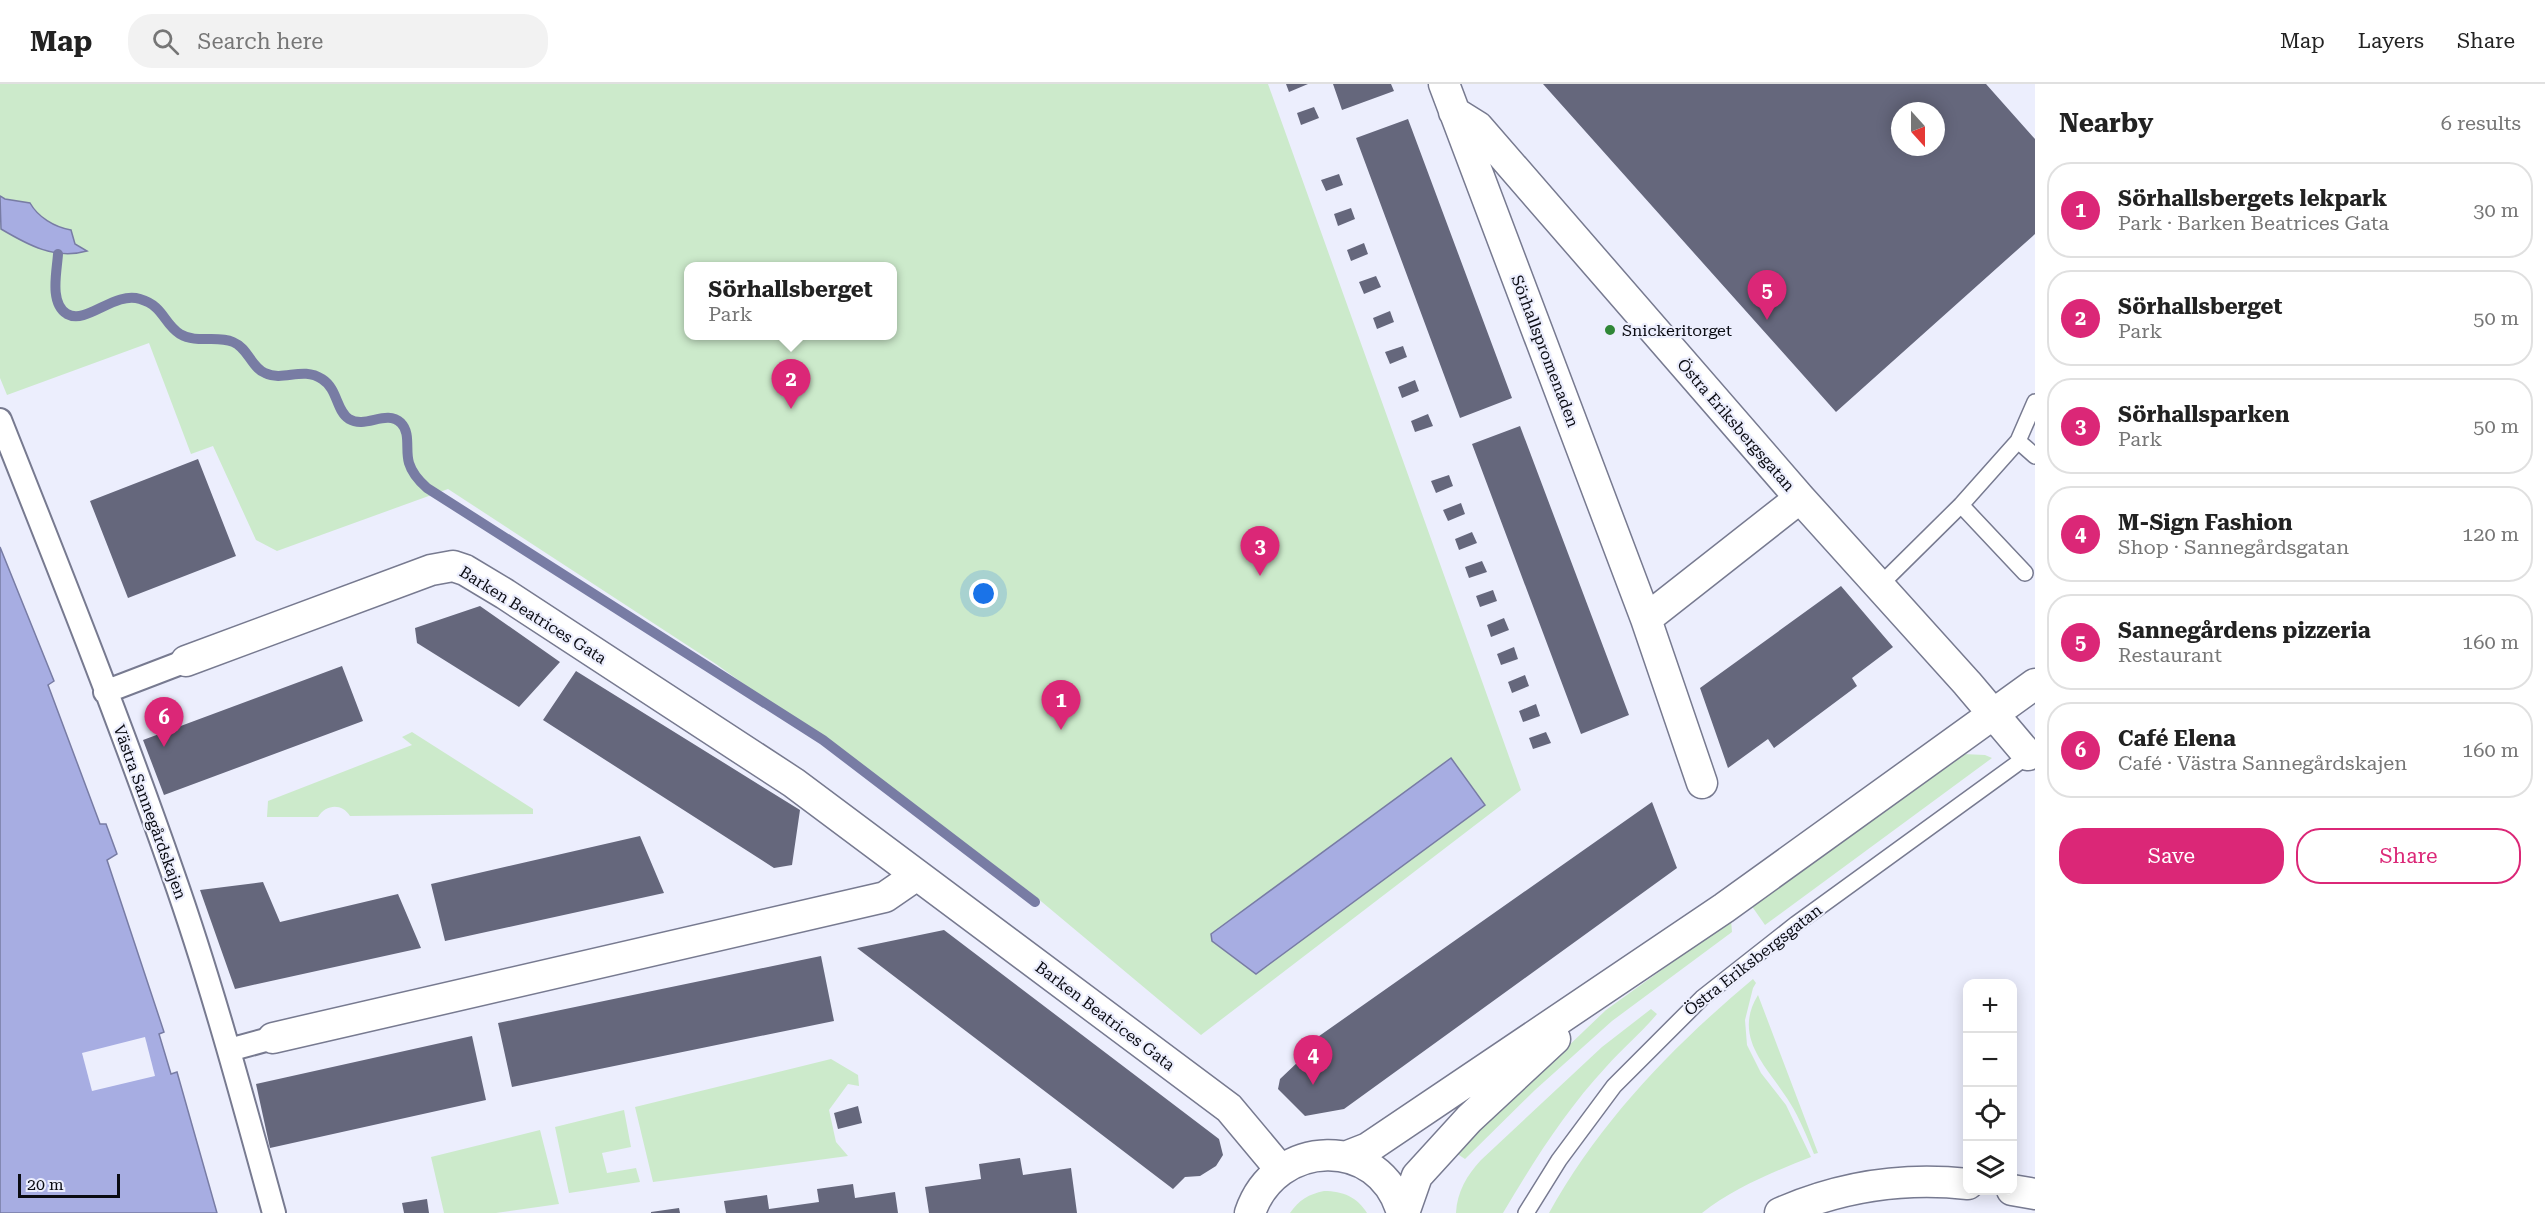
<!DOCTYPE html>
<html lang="en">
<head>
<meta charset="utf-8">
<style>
  body { margin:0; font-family:"Roboto Serif",serif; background:#f2f2f2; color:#222 }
  .controls { position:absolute; right:18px; bottom:18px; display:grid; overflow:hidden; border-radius:12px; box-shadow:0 3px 15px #0003 }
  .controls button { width:54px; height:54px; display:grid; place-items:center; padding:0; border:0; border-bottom:2px solid #e0e0e0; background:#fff; color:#222; font:30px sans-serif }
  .compass { position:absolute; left:1891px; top:18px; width:54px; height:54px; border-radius:50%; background:#fff; box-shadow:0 3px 15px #0003; rotate:159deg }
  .scale { position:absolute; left:18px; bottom:15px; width:102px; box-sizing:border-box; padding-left:6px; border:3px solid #0a0b12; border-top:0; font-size:16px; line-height:21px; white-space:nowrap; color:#0a0b12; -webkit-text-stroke:4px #eceefd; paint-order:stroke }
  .you { position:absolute; left:984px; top:510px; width:21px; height:21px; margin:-15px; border:4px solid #fff; border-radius:50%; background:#1a73e8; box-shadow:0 0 0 9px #1a73e833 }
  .badge { display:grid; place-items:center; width:39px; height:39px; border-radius:50%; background:#db2777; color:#fff; font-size:20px; font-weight:700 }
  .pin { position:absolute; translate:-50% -50px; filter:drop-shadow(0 2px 3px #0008) }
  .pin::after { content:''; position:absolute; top:32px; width:21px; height:18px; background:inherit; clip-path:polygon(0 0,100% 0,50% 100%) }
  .popup { position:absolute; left:684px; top:178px; width:213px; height:78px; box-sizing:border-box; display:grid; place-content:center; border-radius:12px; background:#fff; filter:drop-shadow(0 2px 4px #0005); font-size:20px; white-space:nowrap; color:#767676 }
  .popup b { font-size:22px; color:#222 }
  .popup::after { content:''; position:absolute; left:50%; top:100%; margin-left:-12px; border:12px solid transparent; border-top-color:#fff }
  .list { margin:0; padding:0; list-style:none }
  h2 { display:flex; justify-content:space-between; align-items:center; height:78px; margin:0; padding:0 24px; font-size:26px }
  h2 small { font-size:20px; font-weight:400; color:#767676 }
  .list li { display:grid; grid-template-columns:39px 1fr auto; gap:18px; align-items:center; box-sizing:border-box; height:96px; margin:0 12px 12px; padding:0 12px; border:2px solid #e0e0e0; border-radius:24px }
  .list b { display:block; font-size:22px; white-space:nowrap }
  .list p { margin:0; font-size:20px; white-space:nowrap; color:#767676 }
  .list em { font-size:20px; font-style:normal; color:#767676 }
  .actions { display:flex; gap:12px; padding:18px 24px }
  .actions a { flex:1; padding:14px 0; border:2px solid #db2777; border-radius:24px; text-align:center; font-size:21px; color:#db2777 }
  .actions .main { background:#db2777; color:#fff }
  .icon { flex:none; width:33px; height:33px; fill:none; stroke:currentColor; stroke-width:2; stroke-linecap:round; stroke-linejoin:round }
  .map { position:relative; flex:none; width:2035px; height:1129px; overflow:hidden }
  header { display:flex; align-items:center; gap:36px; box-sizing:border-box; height:84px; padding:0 30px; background:#fff; border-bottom:2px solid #e0e0e0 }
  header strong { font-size:28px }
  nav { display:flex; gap:33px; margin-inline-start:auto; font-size:21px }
  .search { width:420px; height:54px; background:#f2f2f2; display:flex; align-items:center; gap:15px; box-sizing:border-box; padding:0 21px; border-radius:24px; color:#767676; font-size:22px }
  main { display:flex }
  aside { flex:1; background:#fff }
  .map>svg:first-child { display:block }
</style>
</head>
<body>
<header>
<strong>Map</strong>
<div class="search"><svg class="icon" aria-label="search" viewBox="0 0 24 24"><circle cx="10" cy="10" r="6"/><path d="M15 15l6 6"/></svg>Search here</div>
<nav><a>Map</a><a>Layers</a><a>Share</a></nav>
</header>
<main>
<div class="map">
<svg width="2035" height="1129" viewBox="0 0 2035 1129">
  <rect width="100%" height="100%" fill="#eceefd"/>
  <path fill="#cceacb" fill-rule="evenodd" d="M0,0H1268L1521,706L1201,951L1030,808L930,734L716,580L448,405L277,467L256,456L213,362L191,370L149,259L7,311L0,294ZM689,182H893V252H689Z
    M412,648L533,725V730L350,732C342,719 326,720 318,733H267L268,717L412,661L402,653Z
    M1963,670L1985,671L1992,674L1765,841L1751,821Z
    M1731,836L1732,848L1612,937L1535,1006L1465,1075L1456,1069L1606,926Z
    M1753,895L1756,899L1753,904L1745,936L1747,961L1761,989L1786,1021L1811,1073C1773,1088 1734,1104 1702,1129H1549C1600,1037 1673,962 1753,895Z
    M1758,911L1818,1069L1814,1070C1807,1053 1800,1035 1790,1019C1770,985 1731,955 1758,911Z
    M1651,925L1657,930C1641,949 1622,965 1606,983C1566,1026 1533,1078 1503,1129H1456C1457,1108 1467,1091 1481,1076L1602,963Z
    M831,975L858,991L859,1002L848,1000L829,1026L836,1058L848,1072L653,1098L635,1023Z
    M624,1026L631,1063L602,1069L607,1089L636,1084L640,1098L569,1109L555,1043Z
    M540,1046L559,1120L496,1129H444L431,1073Z
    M1324,1107C1343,1107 1357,1113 1367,1129H1290C1299,1116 1309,1110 1324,1107Z"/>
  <path fill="#a7ade2" stroke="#787ca4" stroke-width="1.5" d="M0,112L5,115L30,119C38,133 54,143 71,146L75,160L87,167C55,176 28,161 1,145Z
    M0,463L54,597L48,601L100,740H106L117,770L107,776L164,948L159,950L171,990L177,988L217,1129H0Z
    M1451,674L1485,721L1256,890L1212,857L1211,850Z"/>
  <path fill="#eceefd" d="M145,953L155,992L92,1007L82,969Z"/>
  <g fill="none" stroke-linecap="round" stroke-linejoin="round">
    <path stroke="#787ca4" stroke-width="10" d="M58,170C57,187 49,219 67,230C87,241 114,207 140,215C164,222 163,239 180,250C197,260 216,251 233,258C248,264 251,283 265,289C284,298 302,282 322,295C338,305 336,327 349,335C366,345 386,325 401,339C411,349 405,366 409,379C412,389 419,397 427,404L823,656L1035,818"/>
  </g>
  <path fill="#65677c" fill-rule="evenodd" d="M1286,0H1308L1289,8Z
    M1333,0H1391L1394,7L1342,26Z
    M1543,0H1986L2035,55V150L1836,328ZM1900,27H1936V63H1900Z
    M1314,23L1319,34L1301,41L1297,29Z
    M1408,35L1512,314L1460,334L1356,54Z
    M1339,90L1343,101L1326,107L1321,96Z
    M1351,124L1355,135L1338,142L1334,130Z
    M1364,159L1368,170L1351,177L1347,166Z
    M1376,192L1381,203L1364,210L1359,198Z
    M1390,227L1394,238L1377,245L1373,234Z
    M1403,262L1407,273L1390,280L1385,268Z
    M1415,296L1419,307L1402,314L1398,303Z
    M1428,330L1433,342L1415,348L1411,337Z
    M1520,342L1629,631L1581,650L1472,360Z
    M198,375L236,472L128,514L90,417Z
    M1449,391L1453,402L1436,409L1431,397Z
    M1461,419L1465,430L1448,437L1443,426Z
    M1472,448L1477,459L1459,466L1455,455Z
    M1482,477L1487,488L1469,494L1465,483Z
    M1841,502L1893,563L1852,594L1857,602L1774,664L1768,655L1728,684L1700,604Z
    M1493,506L1497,517L1480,523L1476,512Z
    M480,522L560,578L519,623L417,559L415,544Z
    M1504,534L1509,546L1491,553L1487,541Z
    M1514,563L1518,575L1501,581L1497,570Z
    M342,582L363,637L164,711L143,656Z
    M576,587L800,726L792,781L774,784L543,636Z
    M1525,591L1529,602L1512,609L1508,598Z
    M1536,620L1540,632L1523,638L1519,627Z
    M1546,648L1551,659L1533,665L1529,654Z
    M1652,718L1677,784L1344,1025L1305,1032L1278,1005L1280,995L1300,976L1295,969Z
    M640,752L664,809L445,857L431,800Z
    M263,798L280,838L398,810L421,864L235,905L200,806Z
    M944,846L1219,1055L1223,1071L1216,1082L1200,1092L1185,1093L1173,1105L857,864Z
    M821,872L834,937L512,1003L498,939Z
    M472,952L486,1016L270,1064L256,1000Z
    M858,1022L862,1039L838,1045L834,1029Z
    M1020,1074L1023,1091L1071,1084L1077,1129H929L925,1103L981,1095L979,1080Z
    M853,1100L855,1114L895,1108L898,1129H726L724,1117L767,1111L769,1125L819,1118L817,1105Z
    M427,1115L429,1129H404L402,1119Z
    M679,1124L680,1129H651V1128Z"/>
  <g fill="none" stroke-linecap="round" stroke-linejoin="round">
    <defs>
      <path id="service" d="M2018,357L2035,372
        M1961,421L2025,489
        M1879,502L1961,421L2018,357L2035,318
        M1526,1129L1559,1076L1614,1002L1702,914L1796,840L2033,668"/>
      <path id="pedestrian" d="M0,336C60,487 120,637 173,790C212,901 243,1016 274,1129
        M105,608L186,577
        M229,966L273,954"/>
      <path id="minor" d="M1444,0L1646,535
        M1454,28L1478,43L1800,414L1967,599L2028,671
        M186,577L431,486L453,482L465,486L505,510L794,699L1229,1024L1280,1085
        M1702,699L1646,535L1800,414
        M273,954L885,813L917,791
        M1345,1073L1368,1064L1724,824L2035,600
        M2012,1106L2035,1110
        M1250,1129C1275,1054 1380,1050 1402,1129
        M1404,1129L1417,1092L1469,1035L1555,955
        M1780,1129C1839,1103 1904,1093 1968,1100"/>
    </defs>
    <use href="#service" stroke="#777a90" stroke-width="18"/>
    <use href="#pedestrian" stroke="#777a90" stroke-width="26"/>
    <use href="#minor" stroke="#777a90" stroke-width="33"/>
    <use href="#service" stroke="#fff" stroke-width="15"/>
    <use href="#pedestrian" stroke="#fff" stroke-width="22"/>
    <use href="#minor" stroke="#fff" stroke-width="30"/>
  </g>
  <circle fill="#308737" stroke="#eceefd" stroke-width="2" cx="1610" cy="246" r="6"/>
  <g text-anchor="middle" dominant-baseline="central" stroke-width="4.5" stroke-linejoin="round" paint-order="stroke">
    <g font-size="16" fill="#0a0b12" stroke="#eceefd" text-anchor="start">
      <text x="1622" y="246">Snickeritorget</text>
    </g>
    <g font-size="16" fill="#0a0b12" stroke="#eceefd">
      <text transform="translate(1545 267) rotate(69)">Sörhallspromenaden</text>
      <text transform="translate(1736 341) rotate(49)">Östra Eriksbergsgatan</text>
      <text transform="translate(533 531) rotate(32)">Barken Beatrices Gata</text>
      <text transform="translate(150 728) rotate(70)">Västra Sannegårdskajen</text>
      <text transform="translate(1753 876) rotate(-38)">Östra Eriksbergsgatan</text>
      <text transform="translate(1105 932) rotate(37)">Barken Beatrices Gata</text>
    </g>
  </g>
</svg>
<div class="controls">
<button>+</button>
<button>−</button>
<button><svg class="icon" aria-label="locate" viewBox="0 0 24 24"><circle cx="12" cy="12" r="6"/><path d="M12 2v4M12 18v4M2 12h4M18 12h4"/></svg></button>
<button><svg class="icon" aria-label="layers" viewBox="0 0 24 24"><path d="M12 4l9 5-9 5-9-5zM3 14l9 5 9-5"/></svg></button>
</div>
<svg class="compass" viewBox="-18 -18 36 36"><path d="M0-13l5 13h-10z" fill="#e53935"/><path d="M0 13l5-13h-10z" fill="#767676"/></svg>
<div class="scale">20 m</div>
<div class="you"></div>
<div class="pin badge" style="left:1061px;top:646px">1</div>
<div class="pin badge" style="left:791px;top:325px">2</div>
<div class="popup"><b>Sörhallsberget</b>Park</div>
<div class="pin badge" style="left:1260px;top:492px">3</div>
<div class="pin badge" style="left:1313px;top:1001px">4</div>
<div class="pin badge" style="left:1767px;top:236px">5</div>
<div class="pin badge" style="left:164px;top:663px">6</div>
</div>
<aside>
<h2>Nearby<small>6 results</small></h2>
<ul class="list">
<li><span class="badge">1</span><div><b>Sörhallsbergets lekpark</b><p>Park · Barken Beatrices Gata</p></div><em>30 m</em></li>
<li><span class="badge">2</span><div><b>Sörhallsberget</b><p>Park</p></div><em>50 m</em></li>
<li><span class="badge">3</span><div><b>Sörhallsparken</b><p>Park</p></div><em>50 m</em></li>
<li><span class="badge">4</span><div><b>M-Sign Fashion</b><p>Shop · Sannegårdsgatan</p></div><em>120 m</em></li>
<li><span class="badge">5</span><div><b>Sannegårdens pizzeria</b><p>Restaurant</p></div><em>160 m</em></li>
<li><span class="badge">6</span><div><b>Café Elena</b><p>Café · Västra Sannegårdskajen</p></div><em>160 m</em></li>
</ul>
<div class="actions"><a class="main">Save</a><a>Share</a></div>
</aside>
</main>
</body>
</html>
